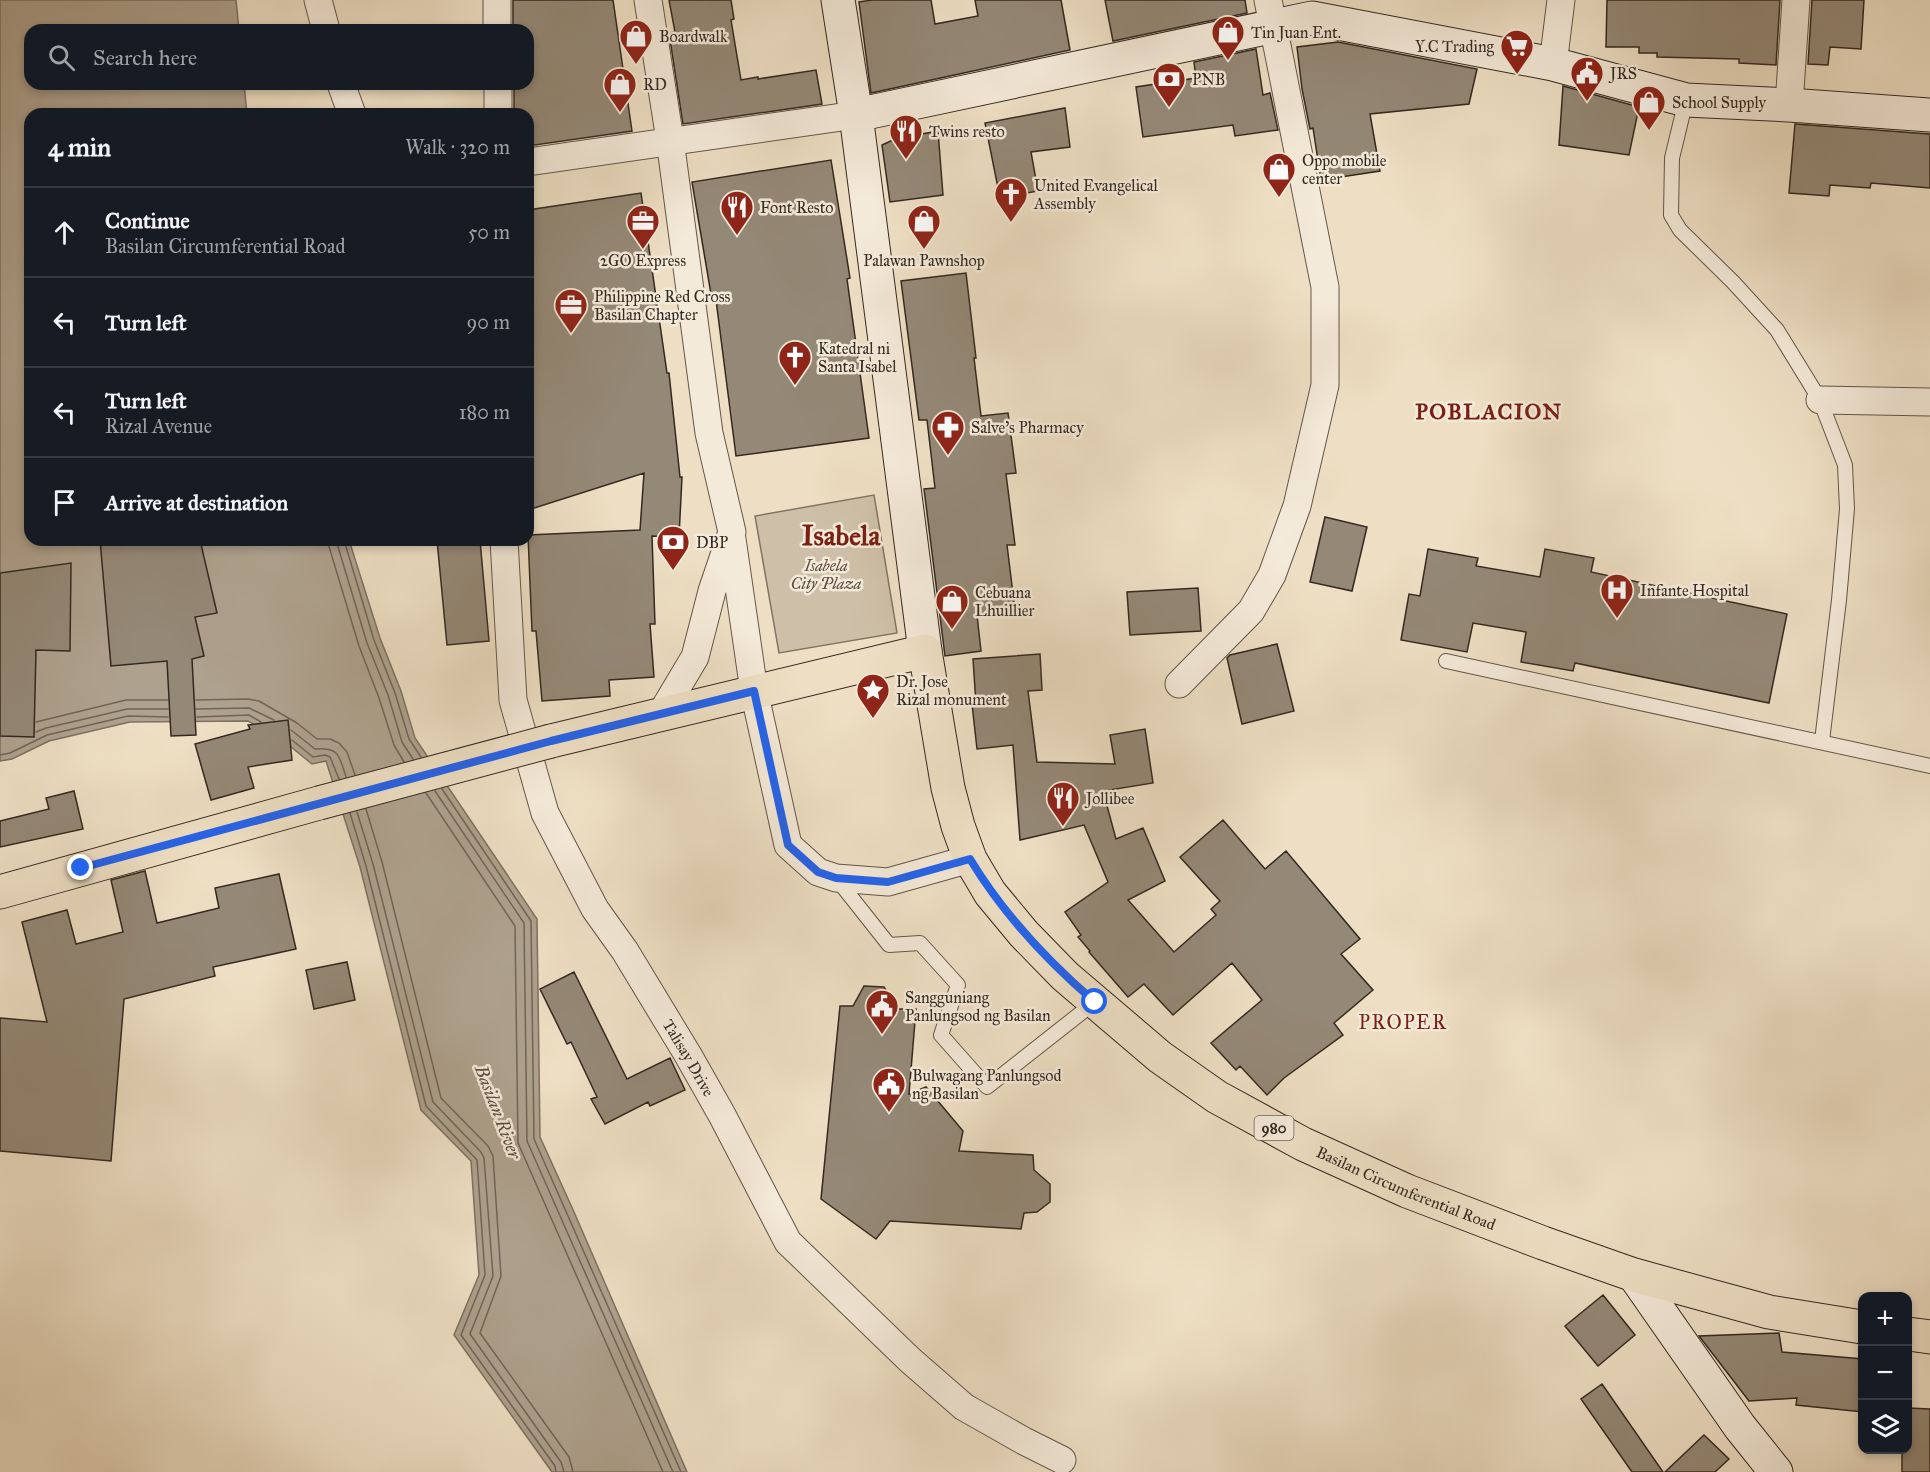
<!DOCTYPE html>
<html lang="en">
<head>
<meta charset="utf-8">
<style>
  body { margin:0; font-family:"IM FELL Great Primer",serif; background:#242831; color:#f1f3f6 }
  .controls { position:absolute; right:18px; bottom:18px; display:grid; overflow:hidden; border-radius:12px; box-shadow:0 3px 9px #0003 }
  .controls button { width:54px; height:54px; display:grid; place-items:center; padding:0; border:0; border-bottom:2px solid #363941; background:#171b24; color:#f1f3f6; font:30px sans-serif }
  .stop { position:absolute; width:18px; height:18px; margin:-14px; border:4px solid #2563eb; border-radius:50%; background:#fff }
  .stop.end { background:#2563eb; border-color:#fff; box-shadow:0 2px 6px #0008 }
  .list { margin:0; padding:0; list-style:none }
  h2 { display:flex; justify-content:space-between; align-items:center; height:78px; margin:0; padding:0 24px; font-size:26px }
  h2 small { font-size:20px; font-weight:400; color:#9ea1a6 }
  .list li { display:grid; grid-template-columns:39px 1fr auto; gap:18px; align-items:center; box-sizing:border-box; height:90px; padding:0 24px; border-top:2px solid #363941 }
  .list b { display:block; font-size:22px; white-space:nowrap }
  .list p { margin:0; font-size:20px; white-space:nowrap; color:#9ea1a6 }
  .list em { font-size:20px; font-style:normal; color:#9ea1a6 }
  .icon { flex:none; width:33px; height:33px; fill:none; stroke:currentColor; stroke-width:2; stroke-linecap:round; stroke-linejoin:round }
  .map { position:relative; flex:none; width:1930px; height:1472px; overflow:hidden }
  .search { position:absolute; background:#171b24; box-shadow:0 3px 9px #0003; left:24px; top:24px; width:510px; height:66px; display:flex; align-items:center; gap:15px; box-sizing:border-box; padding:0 21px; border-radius:18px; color:#9ea1a6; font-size:22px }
  .panel { position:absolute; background:#171b24; box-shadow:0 3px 9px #0003; left:24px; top:108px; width:510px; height:438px; border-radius:18px }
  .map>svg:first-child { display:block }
</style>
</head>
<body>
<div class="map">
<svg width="1930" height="1472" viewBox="0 0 1930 1472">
  <rect width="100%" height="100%" fill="#eedfc4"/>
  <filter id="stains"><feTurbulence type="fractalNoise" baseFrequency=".00333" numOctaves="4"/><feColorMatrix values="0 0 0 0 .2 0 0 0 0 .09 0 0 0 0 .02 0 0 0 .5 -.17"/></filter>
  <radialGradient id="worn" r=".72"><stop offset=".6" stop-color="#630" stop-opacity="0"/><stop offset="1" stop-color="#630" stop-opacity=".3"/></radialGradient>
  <path fill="#cec0a8" stroke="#807464" stroke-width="1.5" d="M874,495L897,633L779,653L755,516Z"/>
  <path fill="#aea18d" stroke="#7d7162" stroke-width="1.5" d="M0,0H236L239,30H30V84H244L247,114H30V540H349L380,638L401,691L415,738L537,919L540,1137L574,1212L687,1472H552L454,1335L479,1275L471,1161L421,1110L360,867L326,761L312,764L285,742L248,721L130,722L49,741L12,759L0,761Z"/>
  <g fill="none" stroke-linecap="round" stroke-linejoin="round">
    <path stroke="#706557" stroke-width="1.5" d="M327,540L359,646L379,698L394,745L404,762
      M336,540L367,643L388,695L402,742L413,759
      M344,540L374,640L395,693L409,739L421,757
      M196,700L248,699L259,701L297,723L317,739H330L339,743L347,752L355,775
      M196,709L249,708L274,720
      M197,717L249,715L261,722
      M36,722L126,700H168
      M291,730L315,749C340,747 339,756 346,777
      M36,732L46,728L127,709H168
      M292,740L313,757L325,755L330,757L339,779
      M0,755L10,753L47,735L128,716L168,717
      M442,789L531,921L534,1139L681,1472
      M435,791L524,923L527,1141L673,1472
      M426,793L515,926L518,1143L663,1472
      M366,809L382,862L441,1098L488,1146L493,1156L501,1276L480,1333L569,1457L573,1472
      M357,812L373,864L433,1102L481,1152L484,1158L493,1276L470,1334L561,1462L564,1472
      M350,813L366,866L426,1106L477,1160L485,1275L461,1335L555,1466L556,1472"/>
  </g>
  <path fill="#948876" stroke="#332921" stroke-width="1.5" d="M513,0H613L632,131L528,146V114H514V84H528V30H513Z
    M669,0H731L734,19L731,20L741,80L758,77V79L816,70L822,104L683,124L669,33L675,32Z
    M872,0H931L935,24L978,16L975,0H1061L1070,50L871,93L859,2Z
    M1105,0H1245L1247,13L1113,41Z
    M1607,0H1780L1776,65L1739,63V59L1657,57V53H1639V47H1606Z
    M1812,0H1864L1861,49L1830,47L1828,65L1808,64Z
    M1338,42L1477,69L1469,104L1370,114L1380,171L1321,180L1313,128L1310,129L1302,89L1297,47Z
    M1256,49L1263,95L1270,93L1278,130L1235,136L1233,125L1143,137L1136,87L1196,78L1194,62Z
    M1563,86L1639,107L1629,155L1559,145Z
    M1065,108L1070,147L1031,152L1038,191L1000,198L985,123Z
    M1795,124L1930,134V188L1871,183L1870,188L1830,185L1829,196L1789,193Z
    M938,131L943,195L890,202L882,145L895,139Z
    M831,160L850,278L847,279L869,438L736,456L716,300H712L692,182Z
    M641,193L667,373H669L680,477H682L679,537L652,536L655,624H650L654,677L609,680L610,696L542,701L536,631H532L528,535L640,530L644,473L528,510V210Z
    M966,273L976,358H974L981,416L1008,413L1016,473L1006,474L1015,545H1007L1015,610L977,615L981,651L945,656L924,489L935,488L927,420H919L901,281Z
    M1325,517L1367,527L1352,591L1310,582Z
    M100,540H200L217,613L195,617L204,656L192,659L196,735L171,736L167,661L111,666Z
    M437,540H480L489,641L447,645Z
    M1428,549L1478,558L1476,566L1540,577L1545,549L1594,558L1591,572L1787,614L1769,703L1575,663L1573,671L1521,662L1526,632L1473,623L1467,652L1401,640L1409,594L1420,596Z
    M71,563L70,651L36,650L34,737L0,736V573Z
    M1198,588L1201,631L1130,635L1127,592Z
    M1277,644L1294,711L1242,724L1227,658L1230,655Z
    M1040,654L1042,690L1028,691L1037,762L1115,764L1110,735L1145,729L1153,783L1103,791L1116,839L1143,828L1165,881L1128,900L1174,952L1216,915L1211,909L1220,901L1180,857L1223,820L1265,869L1286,851L1360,939L1341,954L1373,990L1334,1023L1343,1035L1284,1078L1267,1095L1240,1066L1236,1070L1211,1043L1262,1000L1232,963L1173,1015L1144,984L1128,997L1089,952L1090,951L1078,937L1081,935L1065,912L1108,882L1084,825L1020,840L1013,745L977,749L972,704H976L973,659Z
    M288,720L292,760L248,767L254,788L211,800L195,744L250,729L248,725Z
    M74,791L83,829L0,847V821L49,809L46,798Z
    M145,871L157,923L219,908L215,888L279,874L296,949L213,967L215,976L124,999L111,1161L0,1151V1018L47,1022L22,922L67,910L76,944L123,932L111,880Z
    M347,962L355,1000L314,1009L306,970Z
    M574,972L627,1079L670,1058L685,1090L650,1106L648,1102L605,1124L591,1099L597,1097L571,1042L567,1044L540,989Z
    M864,986L884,987L897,1009H916L909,1094L926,1087L963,1131L959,1151L1033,1155L1034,1170L1050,1184V1202L1037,1212L1024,1213L1021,1229L890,1221L876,1239L821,1199L840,1006H853Z
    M1603,1295L1635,1335L1598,1366L1565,1326Z
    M1779,1333L1782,1352L1863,1359V1412L1796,1405L1797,1398L1749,1401L1699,1336Z
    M1602,1384L1663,1472H1632L1581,1399Z
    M1908,1408L1930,1409V1472H1902V1449H1908Z
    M1704,1435L1729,1459L1715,1472H1665Z"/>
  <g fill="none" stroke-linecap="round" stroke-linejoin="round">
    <defs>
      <path id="lane" d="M1686,100L1672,158L1671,215L1680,230L1733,282L1777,330L1820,400L1845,465L1847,509L1839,600L1822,741
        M1446,661L1930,766
        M836,878L889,945L920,943L958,985L941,1035L987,1087L1095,1002"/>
      <g id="street">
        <path d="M318,0L326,30"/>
        <path d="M497,0V30"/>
        <path d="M648,0L670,140L709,433L732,532L712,591L695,657L661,714"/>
        <path d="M1553,64L1561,0"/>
        <path d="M341,84L352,114"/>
        <path d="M1789,105L1796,0"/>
        <path d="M498,114V84"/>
        <path d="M528,162L856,115"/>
        <path d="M1820,400L1930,402"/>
        <path d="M732,539L754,691L788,845L818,872L836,878L888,882L970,859"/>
        <path id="s1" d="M504,540L513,700L545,813L595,909L625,951L688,1055L722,1115L788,1242L910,1360L964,1407L1024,1441L1062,1460"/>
        <path d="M1179,684L1251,611L1272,575L1297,506L1325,385V287L1268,0"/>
      </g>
      <path id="secondary" d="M838,0L856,115L925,651
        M856,115L1312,18L1553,64L1686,100L1789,105L1930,115
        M1634,1275L1740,1427L1776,1472"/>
      <g id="primary">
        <path id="s2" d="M551,741L925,651L948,788L958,826L970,859L990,893L1024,934L1065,976L1160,1057L1217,1097L1303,1144L1407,1191L1543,1243L1634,1275L1769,1312L1862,1327"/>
        <path d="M0,892L319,803"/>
        <path d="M1908,1334L1930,1337"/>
      </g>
    </defs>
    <use href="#lane" stroke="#62564a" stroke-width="16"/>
    <use href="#street" stroke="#62564a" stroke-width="29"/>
    <use href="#secondary" stroke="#332921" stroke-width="35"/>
    <use href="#primary" stroke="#332921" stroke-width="35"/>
    <use href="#lane" stroke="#f4ead9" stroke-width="14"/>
    <use href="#street" stroke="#f4ead9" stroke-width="27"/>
    <use href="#secondary" stroke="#f4ead9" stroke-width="33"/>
    <use href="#primary" stroke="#eedfc4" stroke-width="33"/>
    <defs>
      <path id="primary-bridge" d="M319,803L551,741"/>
    </defs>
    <use href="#primary-bridge" stroke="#332921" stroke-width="35" stroke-linecap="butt"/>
    <use href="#primary-bridge" stroke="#eedfc4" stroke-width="33"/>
  </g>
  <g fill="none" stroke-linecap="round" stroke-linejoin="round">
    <path stroke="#2563eb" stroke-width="8" d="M81,868L551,741L754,691L788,845L818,872L836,878L888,882L970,859C1004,915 1046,960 1095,1002"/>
  </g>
  <defs>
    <symbol id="shop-pin" viewBox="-11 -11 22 30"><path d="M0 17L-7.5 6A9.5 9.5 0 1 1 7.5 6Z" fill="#8f2418" stroke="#f4ead9"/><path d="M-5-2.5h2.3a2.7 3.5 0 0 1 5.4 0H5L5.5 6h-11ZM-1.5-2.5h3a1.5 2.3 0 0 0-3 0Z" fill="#fff"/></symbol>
    <symbol id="supermarket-pin" viewBox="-11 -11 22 30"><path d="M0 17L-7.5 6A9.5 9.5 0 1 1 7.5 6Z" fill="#8f2418" stroke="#f4ead9"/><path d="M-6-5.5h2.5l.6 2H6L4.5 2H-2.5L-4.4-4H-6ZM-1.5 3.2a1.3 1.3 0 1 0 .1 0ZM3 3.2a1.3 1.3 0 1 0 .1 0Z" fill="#fff"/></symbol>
    <symbol id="civic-pin" viewBox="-11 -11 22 30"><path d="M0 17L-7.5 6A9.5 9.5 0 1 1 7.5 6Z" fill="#8f2418" stroke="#f4ead9"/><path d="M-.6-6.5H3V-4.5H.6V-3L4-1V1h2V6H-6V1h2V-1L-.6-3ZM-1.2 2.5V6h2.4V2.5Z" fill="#fff"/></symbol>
    <symbol id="bank-pin" viewBox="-11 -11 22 30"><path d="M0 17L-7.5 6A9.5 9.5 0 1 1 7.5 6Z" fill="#8f2418" stroke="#f4ead9"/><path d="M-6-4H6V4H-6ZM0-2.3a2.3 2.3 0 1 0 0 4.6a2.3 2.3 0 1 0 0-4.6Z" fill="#fff"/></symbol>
    <symbol id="restaurant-pin" viewBox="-11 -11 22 30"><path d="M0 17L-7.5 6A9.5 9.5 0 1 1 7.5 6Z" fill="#8f2418" stroke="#f4ead9"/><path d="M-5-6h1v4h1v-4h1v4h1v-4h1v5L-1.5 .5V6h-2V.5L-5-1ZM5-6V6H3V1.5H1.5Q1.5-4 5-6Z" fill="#fff"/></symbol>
    <symbol id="church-pin" viewBox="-11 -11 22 30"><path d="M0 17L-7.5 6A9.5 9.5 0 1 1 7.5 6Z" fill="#8f2418" stroke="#f4ead9"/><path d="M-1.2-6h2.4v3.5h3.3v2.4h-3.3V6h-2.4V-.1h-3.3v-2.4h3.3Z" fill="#fff"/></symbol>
    <symbol id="office-pin" viewBox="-11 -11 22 30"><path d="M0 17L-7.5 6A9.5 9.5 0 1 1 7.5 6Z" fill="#8f2418" stroke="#f4ead9"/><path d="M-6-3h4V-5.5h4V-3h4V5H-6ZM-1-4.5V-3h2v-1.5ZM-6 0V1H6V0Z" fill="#fff"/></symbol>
    <symbol id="pharmacy-pin" viewBox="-11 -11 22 30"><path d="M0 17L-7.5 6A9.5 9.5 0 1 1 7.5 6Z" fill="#8f2418" stroke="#f4ead9"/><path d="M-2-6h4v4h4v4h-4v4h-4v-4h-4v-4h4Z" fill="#fff"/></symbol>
    <symbol id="hospital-pin" viewBox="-11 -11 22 30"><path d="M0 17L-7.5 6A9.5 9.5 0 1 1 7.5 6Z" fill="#8f2418" stroke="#f4ead9"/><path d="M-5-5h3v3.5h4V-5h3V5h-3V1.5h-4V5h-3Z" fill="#fff"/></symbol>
    <symbol id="sight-pin" viewBox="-11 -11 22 30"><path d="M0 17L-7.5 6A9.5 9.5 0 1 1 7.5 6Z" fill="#8f2418" stroke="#f4ead9"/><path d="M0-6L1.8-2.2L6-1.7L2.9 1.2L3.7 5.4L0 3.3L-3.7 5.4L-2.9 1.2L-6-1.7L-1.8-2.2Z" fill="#fff"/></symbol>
  </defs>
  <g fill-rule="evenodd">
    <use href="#shop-pin" x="1209" y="13" width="38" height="52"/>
    <use href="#shop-pin" x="617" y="17" width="38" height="52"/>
    <use href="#supermarket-pin" x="1498" y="27" width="38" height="52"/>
    <use href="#civic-pin" x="1568" y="54" width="38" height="52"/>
    <use href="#bank-pin" x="1150" y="60" width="38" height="52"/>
    <use href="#shop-pin" x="601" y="65" width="38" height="52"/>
    <use href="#shop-pin" x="1630" y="83" width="38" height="52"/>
    <use href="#restaurant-pin" x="887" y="112" width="38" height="52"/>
    <use href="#shop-pin" x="1260" y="150" width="38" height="52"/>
    <use href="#church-pin" x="992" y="175" width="38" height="52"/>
    <use href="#restaurant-pin" x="718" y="188" width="38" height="52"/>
    <use href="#office-pin" x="624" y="202" width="38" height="52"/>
    <use href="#shop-pin" x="905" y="202" width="38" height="52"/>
    <use href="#office-pin" x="552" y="286" width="38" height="52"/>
    <use href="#church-pin" x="776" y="338" width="38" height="52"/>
    <use href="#pharmacy-pin" x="929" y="408" width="38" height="52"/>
    <use href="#bank-pin" x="654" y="523" width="38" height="52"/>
    <use href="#hospital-pin" x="1598" y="571" width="38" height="52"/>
    <use href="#shop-pin" x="933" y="582" width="38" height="52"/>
    <use href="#sight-pin" x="854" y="671" width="38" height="52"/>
    <use href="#restaurant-pin" x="1044" y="779" width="38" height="52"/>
    <use href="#civic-pin" x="863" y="987" width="38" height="52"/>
    <use href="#civic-pin" x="870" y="1065" width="38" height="52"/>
  </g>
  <g text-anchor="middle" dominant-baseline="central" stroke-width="5" stroke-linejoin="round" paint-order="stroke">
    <rect fill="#f4ead9" stroke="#6d6358" stroke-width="1.5" x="1254.5" y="1116" width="39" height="24" rx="4.5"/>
    <g font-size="15" font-weight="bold" fill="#332921">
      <text x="1274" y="1128">980</text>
    </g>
    <g font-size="16" fill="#332921" stroke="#f4ead9" text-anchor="start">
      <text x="1251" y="32">Tin Juan Ent.</text>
      <text x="659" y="36">Boardwalk</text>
      <text x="1494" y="46" text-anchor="end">Y.C Trading</text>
      <text x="1610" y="73">JRS</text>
      <text x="1192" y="79">PNB</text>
      <text x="643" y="84">RD</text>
      <text x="1672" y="102">School Supply</text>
      <text x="929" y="131">Twins resto</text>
      <text x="1302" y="160">Oppo mobile<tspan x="1302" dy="18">center</tspan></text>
      <text x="1034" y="185">United Evangelical<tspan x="1034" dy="18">Assembly</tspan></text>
      <text x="760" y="207">Font Resto</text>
      <text x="643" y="260" text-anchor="middle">2GO Express</text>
      <text x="924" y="260" text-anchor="middle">Palawan Pawnshop</text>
      <text x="594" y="296">Philippine Red Cross<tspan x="594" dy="18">Basilan Chapter</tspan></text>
      <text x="818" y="348">Katedral ni<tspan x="818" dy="18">Santa Isabel</tspan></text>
      <text x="971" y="427">Salve's Pharmacy</text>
      <text x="696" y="542">DBP</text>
      <text x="1640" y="590">Infante Hospital</text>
      <text x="975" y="592">Cebuana<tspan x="975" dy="18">Lhuillier</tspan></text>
      <text x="896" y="681">Dr. Jose<tspan x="896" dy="18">Rizal monument</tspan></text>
      <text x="1086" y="798">Jollibee</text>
      <text x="905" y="997">Sangguniang<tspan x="905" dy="18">Panlungsod ng Basilan</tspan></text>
      <text x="912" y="1075">Bulwagang Panlungsod<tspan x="912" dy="18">ng Basilan</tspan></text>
    </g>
    <g font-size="16" font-style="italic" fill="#5a4f43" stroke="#f4ead9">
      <text x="826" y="565">Isabela<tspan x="826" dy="18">City Plaza</tspan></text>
    </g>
    <g font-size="16" fill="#332921" stroke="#f4ead9">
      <text stroke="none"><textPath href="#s1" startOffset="562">Talisay Drive</textPath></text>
      <text stroke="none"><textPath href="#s2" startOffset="1154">Basilan Circumferential Road</textPath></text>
    </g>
    <g font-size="18" font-style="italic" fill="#584d41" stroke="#f4ead9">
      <text transform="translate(498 1112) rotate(69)">Basilan River</text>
    </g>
    <g font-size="20" letter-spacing="1.5" fill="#7a1f14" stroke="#f4ead9">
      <text x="1403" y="1022">PROPER</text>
    </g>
    <g font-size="22" font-weight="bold" letter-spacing="1.5" fill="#7a1f14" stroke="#f4ead9">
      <text x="1489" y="411">POBLACION</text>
    </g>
    <g font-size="28" font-weight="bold" fill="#7a1f14" stroke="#f4ead9">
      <text x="841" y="535">Isabela</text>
    </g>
  </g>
  <rect width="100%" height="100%" filter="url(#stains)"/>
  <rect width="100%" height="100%" fill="url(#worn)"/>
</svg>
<div class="controls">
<button>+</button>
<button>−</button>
<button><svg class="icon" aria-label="layers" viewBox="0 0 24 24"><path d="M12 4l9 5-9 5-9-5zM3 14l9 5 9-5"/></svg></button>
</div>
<div class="stop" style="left:1095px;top:1002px"></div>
<div class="stop end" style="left:81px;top:868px"></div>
<div class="search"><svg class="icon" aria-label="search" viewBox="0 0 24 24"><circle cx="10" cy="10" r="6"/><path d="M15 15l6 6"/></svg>Search here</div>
<section class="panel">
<h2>4 min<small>Walk · 320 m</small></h2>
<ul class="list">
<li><svg class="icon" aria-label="ahead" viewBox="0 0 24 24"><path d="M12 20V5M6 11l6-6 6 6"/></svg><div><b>Continue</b><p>Basilan Circumferential Road</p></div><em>50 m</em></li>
<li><svg class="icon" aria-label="left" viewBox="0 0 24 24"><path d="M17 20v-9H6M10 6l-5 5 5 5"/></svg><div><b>Turn left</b></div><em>90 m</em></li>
<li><svg class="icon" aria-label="left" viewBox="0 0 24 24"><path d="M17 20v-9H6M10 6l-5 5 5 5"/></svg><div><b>Turn left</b><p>Rizal Avenue</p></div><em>180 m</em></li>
<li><svg class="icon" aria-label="arrive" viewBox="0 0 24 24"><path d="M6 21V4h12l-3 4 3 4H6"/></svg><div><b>Arrive at destination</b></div></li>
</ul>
</section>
</div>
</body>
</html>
